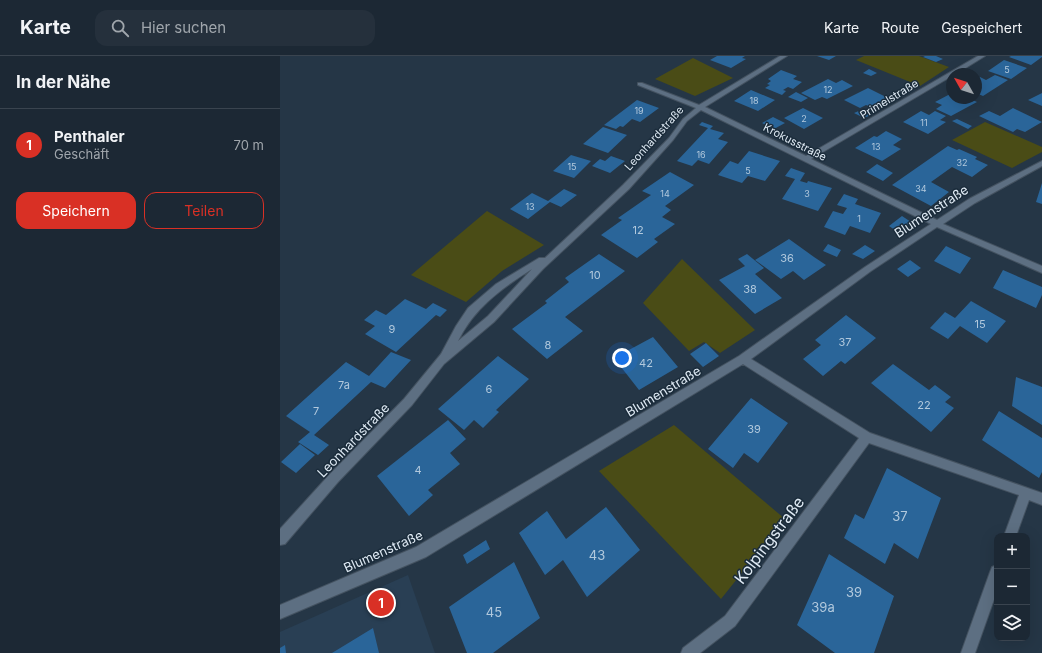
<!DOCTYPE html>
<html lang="de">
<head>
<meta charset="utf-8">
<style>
  body { margin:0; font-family:Inter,sans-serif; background:#25303c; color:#f1f3f6 }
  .controls { position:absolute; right:12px; bottom:12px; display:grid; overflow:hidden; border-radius:8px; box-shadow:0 4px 16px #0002 }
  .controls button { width:36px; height:36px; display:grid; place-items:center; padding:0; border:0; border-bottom:1px solid #3a444f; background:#1c2834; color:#f1f3f6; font:20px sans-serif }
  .compass { position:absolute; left:666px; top:12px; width:36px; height:36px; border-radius:50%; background:#1c2834; box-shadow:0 4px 16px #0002; rotate:309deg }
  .you { position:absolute; left:342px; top:302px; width:14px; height:14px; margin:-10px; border:3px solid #fff; border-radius:50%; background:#1a73e8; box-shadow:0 0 0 6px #1a73e833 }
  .badge { display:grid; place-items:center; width:26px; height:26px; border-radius:50%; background:#d93025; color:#fff; font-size:13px; font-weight:700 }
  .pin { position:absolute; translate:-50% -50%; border:2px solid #fff; box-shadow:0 1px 4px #0006 }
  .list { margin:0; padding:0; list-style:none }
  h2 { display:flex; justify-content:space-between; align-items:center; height:52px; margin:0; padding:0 16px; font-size:17px }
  h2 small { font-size:13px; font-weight:400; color:#a0a6ac }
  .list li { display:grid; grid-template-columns:26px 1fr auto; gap:12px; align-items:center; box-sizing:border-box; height:72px; padding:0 16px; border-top:1px solid #3a444f }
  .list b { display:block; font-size:15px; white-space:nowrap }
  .list p { margin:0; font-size:13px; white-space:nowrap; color:#a0a6ac }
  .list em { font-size:13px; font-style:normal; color:#a0a6ac }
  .actions { display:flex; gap:8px; padding:12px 16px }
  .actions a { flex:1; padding:9px 0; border:1px solid #d93025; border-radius:12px; text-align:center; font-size:14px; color:#d93025 }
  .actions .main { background:#d93025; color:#fff }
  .icon { flex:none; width:22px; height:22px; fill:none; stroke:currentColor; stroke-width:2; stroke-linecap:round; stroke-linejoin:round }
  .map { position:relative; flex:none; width:762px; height:597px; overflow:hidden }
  header { display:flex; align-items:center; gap:24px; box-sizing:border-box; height:56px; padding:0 20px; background:#1c2834; border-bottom:1px solid #3a444f }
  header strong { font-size:19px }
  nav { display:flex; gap:22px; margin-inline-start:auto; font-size:14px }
  .search { width:280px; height:36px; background:#25303c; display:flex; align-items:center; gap:10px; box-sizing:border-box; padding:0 14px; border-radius:12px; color:#a0a6ac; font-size:15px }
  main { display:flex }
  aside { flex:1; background:#1c2834 }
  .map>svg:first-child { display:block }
</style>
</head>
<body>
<header>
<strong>Karte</strong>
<div class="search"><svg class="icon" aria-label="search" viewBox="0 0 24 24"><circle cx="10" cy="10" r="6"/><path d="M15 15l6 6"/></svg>Hier suchen</div>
<nav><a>Karte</a><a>Route</a><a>Gespeichert</a></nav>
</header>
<main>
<aside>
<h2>In der Nähe<small></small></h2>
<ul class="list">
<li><span class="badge">1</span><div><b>Penthaler</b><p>Geschäft</p></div><em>70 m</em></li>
</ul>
<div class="actions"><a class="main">Speichern</a><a>Teilen</a></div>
</aside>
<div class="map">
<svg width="762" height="597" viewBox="0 0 762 597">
  <rect width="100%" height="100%" fill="#253646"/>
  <path fill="#293f54" d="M128,519L155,597H0V576Z"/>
  <path fill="#4a4c16" d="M584,0H639L669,11L640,30L576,4Z
    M413,2L453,22L415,40L375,23Z
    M705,66L762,91V96L732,112L672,84Z
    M207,155L264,189L222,215L186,246L131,219Z
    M402,203L475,274L440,297L424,286L409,295L363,247Z
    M394,369L505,463L441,543L319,415Z"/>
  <path fill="#2a6599" d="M437,0H465L462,2L466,3L451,12L430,4Z
    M537,0H556L549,4Z
    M645,0H656L663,3L656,6L643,1Z
    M731,0H762V1L751,9L729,1Z
    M724,4L747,12L731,23L708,15Z
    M589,13L597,17L591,20L583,17Z
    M501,14L517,20L513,23L522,26L513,33L508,31L503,34L506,35L502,39L485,32L490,29L487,28L491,25L488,23Z
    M715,19L728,24L703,40L696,37V24L700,21L706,24Z
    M548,23L556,27L562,24L573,30L547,43L542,41L535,44L521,37Z
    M588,32L608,42L591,51L586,49L580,52L564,44Z
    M471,34L495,44L478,55L454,45Z
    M516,36L528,42L521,46L508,41Z
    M672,37V42H688L697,46L671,60L656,53L662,49L655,46Z
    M762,37V50L748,44Z
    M357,44L379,52L360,66L352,63L343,71L340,70L336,73L324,69Z
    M523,52L543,62L524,73L504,62Z
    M733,52L762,66L745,76L737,73L733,76L699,60L709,55L720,60Z
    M581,54L591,59L584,62L574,57Z
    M641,55L649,59L655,55L666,60L660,64L666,66L648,78L623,66Z
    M493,61L505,67L494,73L482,67Z
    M677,63L692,70L688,73L672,65Z
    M422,66L433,70L430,73L444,77L438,83L448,86L429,108L418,104L412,110L397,105L428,72L419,69Z
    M323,71L347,79L328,97L303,88Z
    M606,75L622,83L613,89L621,93L602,105L575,92L594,80L597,81Z
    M668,90L677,94L679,93L697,101L695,103L708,109L692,121L672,111L651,126L669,136L651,150L612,129Z
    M469,95L500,105L485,125L468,120L462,127L438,119L450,105L458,108Z
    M291,99L311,105L294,122L273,115Z
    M331,100L345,105L330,117L312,110L320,103L325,105Z
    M597,108L613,117L603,125L586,116Z
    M511,112L525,117L520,125L527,127L528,125L552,132L538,155L502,143L515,123L505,120Z
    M390,116L414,129L385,150L391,154L382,161L395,168L374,183L378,186L357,202L321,179L342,164L338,162L371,139L362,135Z
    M762,127V148L756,146Z
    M284,133L297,139L281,151L270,146L248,163L230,153L252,137L268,145Z
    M564,138L578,143L575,148L601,157L590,177L570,170L565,179L544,171L553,155L563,158L567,152L557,149Z
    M622,160L631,166L618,176L609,170Z
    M509,183L534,201L546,209L524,224L513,215L501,223L475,204Z
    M548,188L561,194L557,201L543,195Z
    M585,189L595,195L583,203L572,198Z
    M666,190L691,202L680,218L654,205Z
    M319,198L345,215L285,261L303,275L267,303L232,273L267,247L265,245L289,226L285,222Z
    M467,198L484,212L475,218L502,242L475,258L439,224L465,210L458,203Z
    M630,204L641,212L628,221L617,213Z
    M723,214L762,231V239L756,252L713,232Z
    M125,243L146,253L153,247L167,254L160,261L156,259L116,296L85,278L95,270L84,264L96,254L106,259Z
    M691,245L726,265L707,287L680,270L668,283L650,272L665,256L675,262Z
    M566,259L596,282L565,308L561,305L543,320L523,303L541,289L535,284Z
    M373,281L398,311L359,334L334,302Z
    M426,287L439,300L423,311L410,298Z
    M111,296L131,304L105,332L91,326L34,379L49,389L38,399L18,386L30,376L6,360L66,306L89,320Z
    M218,300L249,323L216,354L219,356L203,372L194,364L184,374L158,353Z
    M613,308L649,334L655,329L671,341L665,346L674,352L651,376L591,327Z
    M736,321L762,331V369L732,350Z
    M471,342L508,367L478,407L464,397L453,412L428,393Z
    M719,355L762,382V416L759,422L702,384Z
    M168,364L186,383L170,397L180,408L148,434L153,439L129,460L97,420Z
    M20,388L35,399L16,417L1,406Z
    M607,412L661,442L638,503L614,487L605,508L564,482L575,458L584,463Z
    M326,451L360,494L307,541L283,504L265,519L239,477L267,455L286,483Z
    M206,484L210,493L187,508L183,499Z
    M549,498L614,540L594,597H555L517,569Z
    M234,506L260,562L213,597H187L169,551Z
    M93,572L99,597H52Z
    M5,589L6,597H0V592Z"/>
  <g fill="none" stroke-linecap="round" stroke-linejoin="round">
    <defs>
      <path id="street" d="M500,0H507L425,51L526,100L698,0H705L676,18H672V20L531,103L657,164L689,143L762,105V110L695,147L663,168L762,210V217L657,171L591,215L471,303L590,377L762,437V449L749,444L736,480H724L739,439L589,387L455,570L420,597H401L403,592L445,560L579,382L463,308L146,501L0,563V549L136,491L459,300L585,211L651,168L421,54L407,65L393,84L349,133L263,213L214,266L164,308L132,349L58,426L5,488L0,489V473L50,418L124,343L161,298L176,270L188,252L216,228L259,202H265L343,129L389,82L403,63L416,52L358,29V27H362L419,49ZM252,213L208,260L178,285C194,252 222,232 252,213Z
        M717,509V535L695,597H681L710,516L712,511Z"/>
    </defs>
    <use href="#street" stroke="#445260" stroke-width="2"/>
    <use href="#street" fill="#5d6f82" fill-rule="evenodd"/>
  </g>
  <g text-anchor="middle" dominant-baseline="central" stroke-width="3" stroke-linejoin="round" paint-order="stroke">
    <g font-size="9" fill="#b2c9dd">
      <text x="727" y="13">5</text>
      <text x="548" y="33">12</text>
      <text x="474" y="44">18</text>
      <text x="359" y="54">19</text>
      <text x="524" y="62">2</text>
      <text x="644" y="66">11</text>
      <text x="596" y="90">13</text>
      <text x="421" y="98">16</text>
      <text x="682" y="106">32</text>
      <text x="292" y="110">15</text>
      <text x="468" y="114">5</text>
      <text x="641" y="132">34</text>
      <text x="385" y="137">14</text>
      <text x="527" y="137">3</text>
      <text x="250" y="150">13</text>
      <text x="579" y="162">1</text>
    </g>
    <g font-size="11" fill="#dfeaf4" stroke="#1b2c3b">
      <text transform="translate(609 43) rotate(-31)">Primelstraße</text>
      <text transform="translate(374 82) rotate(-48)">Leonhardstraße</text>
      <text transform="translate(515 86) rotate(27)">Krokusstraße</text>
    </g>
    <g font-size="11" fill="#b2c9dd">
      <text x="358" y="174">12</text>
      <text x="507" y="202">36</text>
      <text x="315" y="219">10</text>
      <text x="470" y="233">38</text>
      <text x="700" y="268">15</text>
      <text x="112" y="273">9</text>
      <text x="565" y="286">37</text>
      <text x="268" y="289">8</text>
      <text x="366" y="307">42</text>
      <text x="64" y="329">7a</text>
      <text x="209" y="333">6</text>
      <text x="644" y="349">22</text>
      <text x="36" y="355">7</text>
      <text x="474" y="373">39</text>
      <text x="138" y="414">4</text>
    </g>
    <g font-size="13" fill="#dfeaf4" stroke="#1b2c3b">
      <text transform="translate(651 155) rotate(-33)">Blumenstraße</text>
      <text transform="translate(383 335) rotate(-31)">Blumenstraße</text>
      <text transform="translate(73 384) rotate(-46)">Leonhardstraße</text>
      <text transform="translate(103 495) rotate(-24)">Blumenstraße</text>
    </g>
    <g font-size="13" fill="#b2c9dd">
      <text x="620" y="460">37</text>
      <text x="317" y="499">43</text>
      <text x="574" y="536">39</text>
      <text x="543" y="551">39a</text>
      <text x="214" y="556">45</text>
    </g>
    <g font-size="16" fill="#dfeaf4" stroke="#1b2c3b">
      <text transform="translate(489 484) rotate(-53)">Kolpingstraße</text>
    </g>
  </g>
</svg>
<div class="controls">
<button>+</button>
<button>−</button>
<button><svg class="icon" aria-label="layers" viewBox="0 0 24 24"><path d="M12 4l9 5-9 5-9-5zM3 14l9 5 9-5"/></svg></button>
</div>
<svg class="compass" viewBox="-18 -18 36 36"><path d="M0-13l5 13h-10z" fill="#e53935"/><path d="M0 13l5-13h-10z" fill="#a0a6ac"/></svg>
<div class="you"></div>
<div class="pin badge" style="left:101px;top:547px">1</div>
</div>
</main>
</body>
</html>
